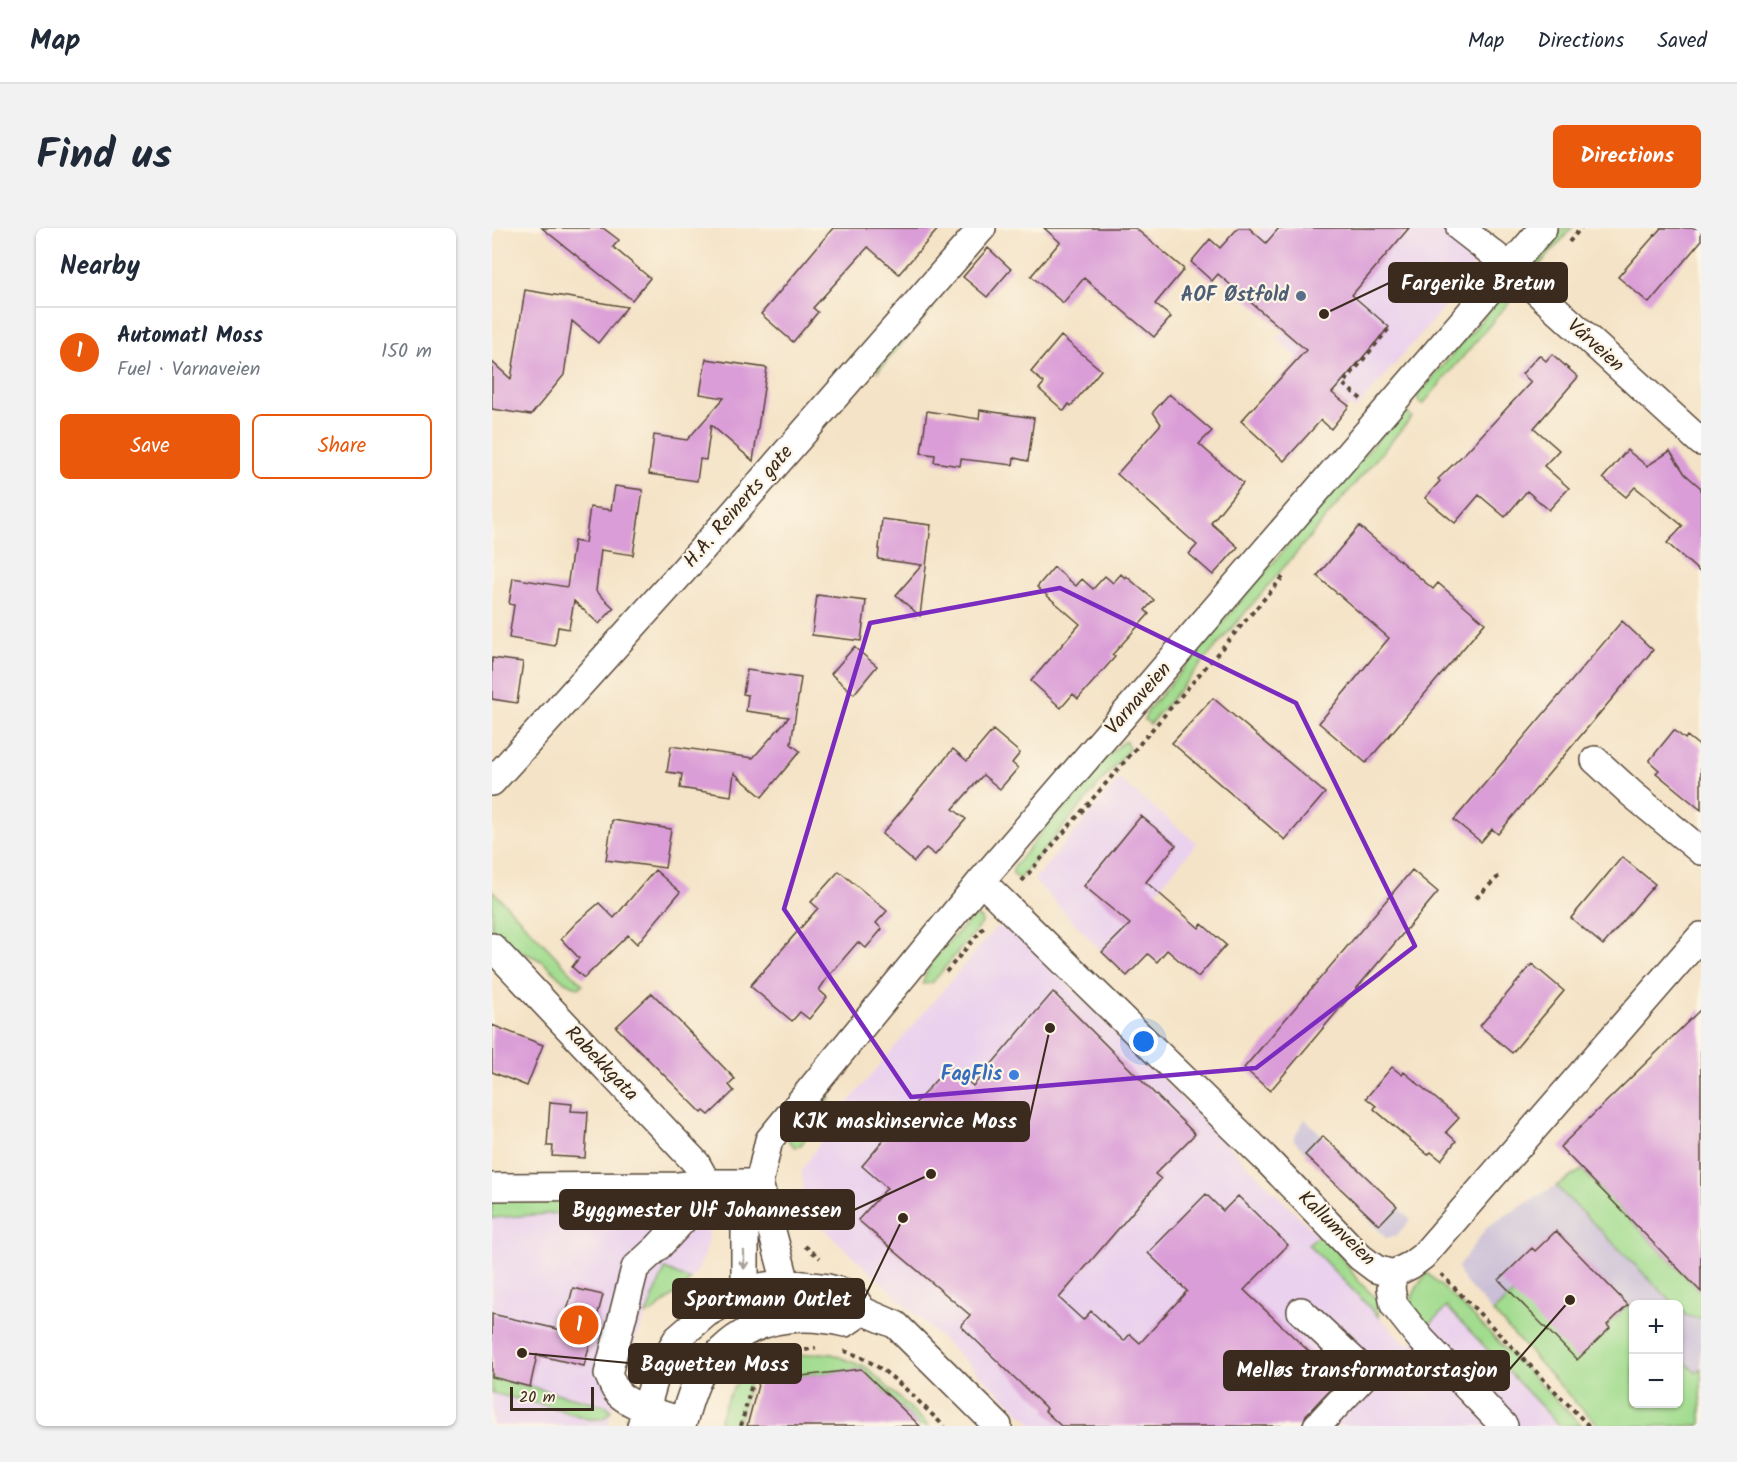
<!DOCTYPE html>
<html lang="en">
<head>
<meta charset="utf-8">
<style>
  body { margin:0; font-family:Kalam,sans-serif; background:#f2f2f3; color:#1f2937 }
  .controls { position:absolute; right:18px; bottom:18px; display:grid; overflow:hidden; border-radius:9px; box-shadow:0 2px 4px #0004 }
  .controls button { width:54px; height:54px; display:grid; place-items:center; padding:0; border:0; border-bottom:2px solid #e0e1e3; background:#fff; color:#1f2937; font:30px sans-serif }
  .scale { position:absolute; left:18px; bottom:15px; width:84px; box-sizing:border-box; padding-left:6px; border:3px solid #3b2a1e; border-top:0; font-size:16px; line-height:21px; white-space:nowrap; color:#3b2a1e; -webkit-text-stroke:4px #fcf5e5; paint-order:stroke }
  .you { position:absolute; left:652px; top:814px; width:21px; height:21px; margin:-15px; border:4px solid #fff; border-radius:50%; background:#1a73e8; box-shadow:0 0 0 9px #1a73e833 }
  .badge { display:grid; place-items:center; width:39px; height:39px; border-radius:50%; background:#ea580c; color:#fff; font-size:20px; font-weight:700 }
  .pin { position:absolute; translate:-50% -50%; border:3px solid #fff; box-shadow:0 2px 6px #0006 }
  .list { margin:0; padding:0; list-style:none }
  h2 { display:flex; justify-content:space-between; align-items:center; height:78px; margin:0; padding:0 24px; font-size:26px }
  h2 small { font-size:20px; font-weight:400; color:#747a83 }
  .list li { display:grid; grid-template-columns:39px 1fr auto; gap:18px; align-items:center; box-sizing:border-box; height:90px; padding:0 24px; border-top:2px solid #e0e1e3 }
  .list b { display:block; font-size:22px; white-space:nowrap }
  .list p { margin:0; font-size:20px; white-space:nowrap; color:#747a83 }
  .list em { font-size:20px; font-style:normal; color:#747a83 }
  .actions { display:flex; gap:12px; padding:18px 24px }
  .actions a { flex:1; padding:14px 0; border:2px solid #ea580c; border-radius:9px; text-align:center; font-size:21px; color:#ea580c }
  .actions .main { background:#ea580c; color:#fff }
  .map { position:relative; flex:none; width:1209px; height:1198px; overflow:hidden; border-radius:9px }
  header { display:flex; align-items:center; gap:36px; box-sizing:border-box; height:84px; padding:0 30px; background:#fff; border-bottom:2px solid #e0e1e3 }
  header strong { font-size:28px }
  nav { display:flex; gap:33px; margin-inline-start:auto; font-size:21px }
  .intro { display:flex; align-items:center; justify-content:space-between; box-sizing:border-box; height:144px; padding:0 36px }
  h1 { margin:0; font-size:42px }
  .button { padding:15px 27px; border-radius:9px; background:#ea580c; color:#fff; font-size:21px; font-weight:700 }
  main { display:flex; gap:36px; padding:0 36px }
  aside { flex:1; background:#fff; border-radius:9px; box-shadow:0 2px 4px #0004 }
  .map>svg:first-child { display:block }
</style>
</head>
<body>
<header>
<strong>Map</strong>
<nav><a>Map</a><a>Directions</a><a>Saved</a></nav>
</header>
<div class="intro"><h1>Find us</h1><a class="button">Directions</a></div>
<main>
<aside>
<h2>Nearby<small></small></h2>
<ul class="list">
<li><span class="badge">1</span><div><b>Automat1 Moss</b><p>Fuel · Varnaveien</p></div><em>150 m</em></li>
</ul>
<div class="actions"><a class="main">Save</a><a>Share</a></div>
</aside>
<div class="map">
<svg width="1209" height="1198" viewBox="0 0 1209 1198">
  <rect width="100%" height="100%" fill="#fcf5e5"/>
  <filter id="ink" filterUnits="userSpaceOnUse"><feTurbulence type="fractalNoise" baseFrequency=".0167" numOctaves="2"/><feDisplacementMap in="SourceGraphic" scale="12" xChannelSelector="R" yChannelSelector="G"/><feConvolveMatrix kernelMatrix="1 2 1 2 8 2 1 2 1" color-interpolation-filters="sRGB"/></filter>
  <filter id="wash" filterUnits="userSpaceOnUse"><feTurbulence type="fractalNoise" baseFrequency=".008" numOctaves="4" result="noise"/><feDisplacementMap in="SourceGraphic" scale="24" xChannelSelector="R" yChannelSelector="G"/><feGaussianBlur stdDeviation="1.35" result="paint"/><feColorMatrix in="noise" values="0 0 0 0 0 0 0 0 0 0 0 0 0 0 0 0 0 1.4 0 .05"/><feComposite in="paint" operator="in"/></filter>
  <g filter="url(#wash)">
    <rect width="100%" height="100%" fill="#f4e3c6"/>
    <path fill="#ead1ed" d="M770,0H947L979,27L982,33L981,42L974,54L863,182L785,111L792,103L728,48Z
      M627,551L705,615L631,703L610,724L542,652Z
      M504,699L522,702L826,1008L816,1016L916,1118L954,1079L1068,1198H543L312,982L310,942L349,883Z
      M0,964L213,979L217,1004L215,1018L205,1044L194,1058L184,1064L159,1085L154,1087L135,1132L119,1183L117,1198H0Z"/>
    <path fill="#cabfd7" d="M813,891L919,992L904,1008L894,1010L801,911Z
      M1090,942L1209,1064V1140L1204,1145L1187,1128L1186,1076H1142L1141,1121L1084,1175L974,1055L968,1047L966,1039L996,998Z"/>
    <path fill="#a2dc8f" stroke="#6e8356" stroke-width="1.5" d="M1070,0H1080L1044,41L1048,26Z
      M1018,66L1023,67L931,176L927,175L925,168L1009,69Z
      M436,77L441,80L386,143V136Z
      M909,184L916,185L920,189L658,496L652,491L656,482Z
      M634,513L637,521L534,643L527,651L521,646V640C538,619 617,519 634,513Z
      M0,662L91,757L87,760L73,754L50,733L25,721L0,702Z
      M482,688L489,690L490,695L440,755L431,756C433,734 467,704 482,688Z
      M339,870L309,917L303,919L296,912C309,889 314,879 339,870Z
      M1090,942L1209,1064V1090C1199,1090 1193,1088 1187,1081L1186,1076H1182L1064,958Z
      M0,964L192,971L191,977L173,986L69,985L0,990Z
      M826,1008L844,1022L867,1054L884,1070L887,1089L816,1016Z
      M173,1041L198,1052C192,1061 169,1077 159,1085L154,1087Z
      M935,1045L975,1082L1090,1198H1068L955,1079L932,1102C913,1075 917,1070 935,1045Z
      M1021,1066L1118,1100L1115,1097L1136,1077L1141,1083L1142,1176H1186L1187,1128L1204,1145L1209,1140V1198H1108L1084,1175L1001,1084Z
      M328,1125L340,1126L375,1140L437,1198H428L369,1141L267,1153L272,1136L299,1129Z
      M253,1146L257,1155L246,1198H226C232,1177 238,1161 253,1146Z
      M0,1149L115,1178L119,1183L111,1191H96L60,1179L0,1165Z"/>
    <g id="blocks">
      <path fill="#da9dd7" d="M50,0H111L127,12L121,19L158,50L140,72Z
        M341,0H447L407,46L376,19L321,80L326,84L301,114L269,86Z
        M552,0H643L692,41L663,76L679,89L662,109L592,50L571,75L539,48L568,14Z
        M746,0H757L774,15L787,0H917L860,67L897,99L840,165L857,178L839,201L829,192L792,233L749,193L814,122L726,46L720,53L699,34L718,11L728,20Z
        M1169,0H1209V13L1157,75L1126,49Z
        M496,20L519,41L495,69L471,49Z
        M33,62L135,79L106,115L80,93L72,147L39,187L0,181V134L19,151Z
        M569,108L609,142L579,178L577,176L572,183L547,161L552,155L539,144Z
        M1060,126L1086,149L1042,200L1067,222L1052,238L1077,260L1057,282L1035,263L1013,289L987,267L963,295L933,270L948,253L946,251L975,223L1039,154L1030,146L1047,127L1054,133Z
        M214,131L275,140L261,233L219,197L214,232L208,231L205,253L157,246L162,207L195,212L232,170L208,166Z
        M677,166L720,203L707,216L751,255L719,295L746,319L721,347L697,326L705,317L625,246L669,196L661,184Z
        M488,182L542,190L536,233L522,230L521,237L469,231L468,238L442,234L443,227L429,225L435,183L487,191Z
        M1135,222L1155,238L1178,223L1193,246L1209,260V345L1175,315L1191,298L1143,259L1134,269L1111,250Z
        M123,258L151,262L141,327L109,322L104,363L122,380L107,396L82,373L77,401L66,399L63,418L17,410L22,377L17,376L21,350L75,359L82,313L93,315L98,279L119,282Z
        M390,291L439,297L428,388L404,367L430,337L386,331Z
        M867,298L941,361L946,355L993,395L874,535L827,495L897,410L825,348Z
        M562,339L584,358L590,351L601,361L613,348L621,355L629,346L633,350L634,348L662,372L653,382L657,386L620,427L623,429L586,471L581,466L569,480L539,453L588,396L545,359Z
        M325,367L374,373L369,413L320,407Z
        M1130,393L1161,422L1006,606L1000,601L989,614L962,592Z
        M362,419L385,438L362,466L339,446Z
        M0,430L31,434L25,475L0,471Z
        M255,442L309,450L299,516L308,523L270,569L242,545L239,568L188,560L190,546L175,544L179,518L261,530L297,489L254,483L256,467L251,466Z
        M721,470L833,565L793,612L680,515Z
        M501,502L528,525L520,535L526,540L508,561L491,547L461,581L474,591L443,627L434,620L422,634L390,606L461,521L475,533Z
        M1182,502L1193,511L1195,508L1209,519V582L1164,545L1167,542L1157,533Z
        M649,588L684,617L654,654L707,700L710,696L734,717L706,749L675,722L665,734L656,726L635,748L610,724L638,696L592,658Z
        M120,592L179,601L173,640L114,632Z
        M1130,629L1163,656L1111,717L1079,690Z
        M163,642L188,664L145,716L136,707L92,750L80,739L87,730L69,711L84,695L107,675L122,690Z
        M920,642L946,664L778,863L752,840Z
        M347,643L395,683L384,695L390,701L374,720L367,715H365L335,750L327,762L335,769L317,791L308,784L300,793L258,758L326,680L319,674Z
        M1040,736L1072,763L1020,825L988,798Z
        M561,764L703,906L663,946L669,951L567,1070L591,1092L599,1083L632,1113L638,1106L648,1115L695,1063L656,1025L714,966L731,983L746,968L796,1017L752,1062L847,1152L814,1187L810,1198H569L553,1183L555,1181L469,1098L478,1087L366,992L395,960L370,938L408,893L457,837L481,858Z
        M160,765L243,851L237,857L242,863L217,887L212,883L210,885L124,799Z
        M1209,781V1064L1068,919Z
        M0,797L51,817L35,858L0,844Z
        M900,839L910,847L912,844L967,890L954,904L964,913L949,932L939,924L936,927L882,881L884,878L874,870Z
        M58,874L80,876L79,883L96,884L93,930L60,928L61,918H55Z
        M831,908L905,978L887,997L813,927Z
        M1064,1003L1136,1077L1115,1097L1118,1100L1085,1132L1007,1052L1040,1020L1043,1023Z
        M81,1060L111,1067L92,1138L45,1127L38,1159L0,1149V1086L70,1102Z
        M369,1141L428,1198H255L267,1153Z"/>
    </g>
  </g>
  <g filter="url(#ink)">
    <use href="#blocks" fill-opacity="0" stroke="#574637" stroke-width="1.5"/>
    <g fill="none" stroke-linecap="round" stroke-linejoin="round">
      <defs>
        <path id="minor" d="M968,0L1018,39L1209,214
          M1103,532L1140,566L1209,623
          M0,554L191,343L490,0
          M489,653L772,929L868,1029L884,1041L901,1046L919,1037L931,1028L1209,708
          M0,719L204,935L215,955L205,977L166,1019L143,1040L116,1146C119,1151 121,1159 125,1164C137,1178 173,1188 191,1193
          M267,955L294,1055L280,1094L253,1064V992L267,955L277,912L489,653L1051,0
          M0,959L186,958L215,955H267
          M901,1046L899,1060L902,1077L929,1111L1012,1198
          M371,1083L404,1097L506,1198
          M809,1083L875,1145L825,1198
          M149,1198L164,1146L185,1111L215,1085L253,1064L273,1058L294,1055L336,1060L359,1066L371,1083
          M190,1198C194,1183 201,1159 209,1145C212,1139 219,1133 224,1128C258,1090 305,1084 353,1095L371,1083"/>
      </defs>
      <use href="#minor" stroke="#574637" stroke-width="30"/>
      <path stroke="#574637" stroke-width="4" stroke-dasharray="4.5 4.5" stroke-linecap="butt" d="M1077,14L1089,0
        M869,171L851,156L898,99
        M530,653L791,349
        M984,670L1007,648
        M454,744L493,698
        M313,1018L328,1030
        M949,1046L1097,1198
        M352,1123C392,1134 422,1170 452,1198
        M269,1130L324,1120
        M249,1198L264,1140"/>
      <use href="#minor" stroke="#fff" stroke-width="27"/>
    </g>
    <defs><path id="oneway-shaft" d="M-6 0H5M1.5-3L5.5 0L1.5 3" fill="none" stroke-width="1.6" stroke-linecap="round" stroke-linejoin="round" transform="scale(1.5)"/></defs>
    <use stroke="#a79f9a" href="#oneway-shaft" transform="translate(252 1032) rotate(89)"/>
  </g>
  <path fill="none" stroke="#7b2cbf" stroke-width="4.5" stroke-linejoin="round" d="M568,360L804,475L923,718L764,840L419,869L292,681L378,395Z"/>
  <circle fill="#5c6f8a" stroke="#fcf5e5" stroke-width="2" cx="809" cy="68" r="6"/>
  <circle fill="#3f7fe0" stroke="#fcf5e5" stroke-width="2" cx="522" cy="847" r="6"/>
  <g text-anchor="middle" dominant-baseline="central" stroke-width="4.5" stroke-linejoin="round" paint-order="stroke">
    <g font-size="20" font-weight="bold" fill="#4e5e75" stroke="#fcf5e5" text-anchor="end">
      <text x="797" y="68">AOF Østfold</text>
    </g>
    <g font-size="20" fill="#3b2a1e" stroke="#fcf5e5">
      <text transform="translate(1103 118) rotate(42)">Vårveien</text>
      <text transform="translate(247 279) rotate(-49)">H.A. Reinerts gate</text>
      <text transform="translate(647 471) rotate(-49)">Varnaveien</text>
      <text transform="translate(109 836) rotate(46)">Rabekkgata</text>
      <text transform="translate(844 1001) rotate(44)">Kallumveien</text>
    </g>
    <g font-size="20" font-weight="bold" fill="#366cbe" stroke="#fcf5e5" text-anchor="end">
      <text x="510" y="847">FagFlis</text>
    </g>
  </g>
  <path fill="none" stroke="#3b2a1e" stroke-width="2" d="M832 86L897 55M558 800L537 893M439 946L362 982M411 990L372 1071M30 1125L137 1135M1078 1072L1017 1142"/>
  <g fill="#3b2a1e" stroke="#fcf5e5" stroke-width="2">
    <circle cx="832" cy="86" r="6"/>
    <circle cx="558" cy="800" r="6"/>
    <circle cx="439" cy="946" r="6"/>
    <circle cx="411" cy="990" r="6"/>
    <circle cx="30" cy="1125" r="6"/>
    <circle cx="1078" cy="1072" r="6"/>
  </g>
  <g fill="#3b2a1e" stroke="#3b2a1e" stroke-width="2">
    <rect x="897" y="35" width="178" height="39" rx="6"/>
    <rect x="289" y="874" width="248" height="39" rx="6"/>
    <rect x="68" y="962" width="294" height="39" rx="6"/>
    <rect x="181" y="1051" width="191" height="39" rx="6"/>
    <rect x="137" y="1116" width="172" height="39" rx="6"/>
    <rect x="732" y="1123" width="285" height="39" rx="6"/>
  </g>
  <g font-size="21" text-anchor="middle" font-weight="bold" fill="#fff">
    <text x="986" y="62">Fargerike Bretun</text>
    <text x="413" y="900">KJK maskinservice Moss</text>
    <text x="215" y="989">Byggmester Ulf Johannessen</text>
    <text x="276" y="1078">Sportmann Outlet</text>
    <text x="223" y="1143">Baguetten Moss</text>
    <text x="875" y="1149">Melløs transformatorstasjon</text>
  </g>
</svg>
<div class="controls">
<button>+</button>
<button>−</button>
</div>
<div class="scale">20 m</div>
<div class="you"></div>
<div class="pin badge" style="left:87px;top:1097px">1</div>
</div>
</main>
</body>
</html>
